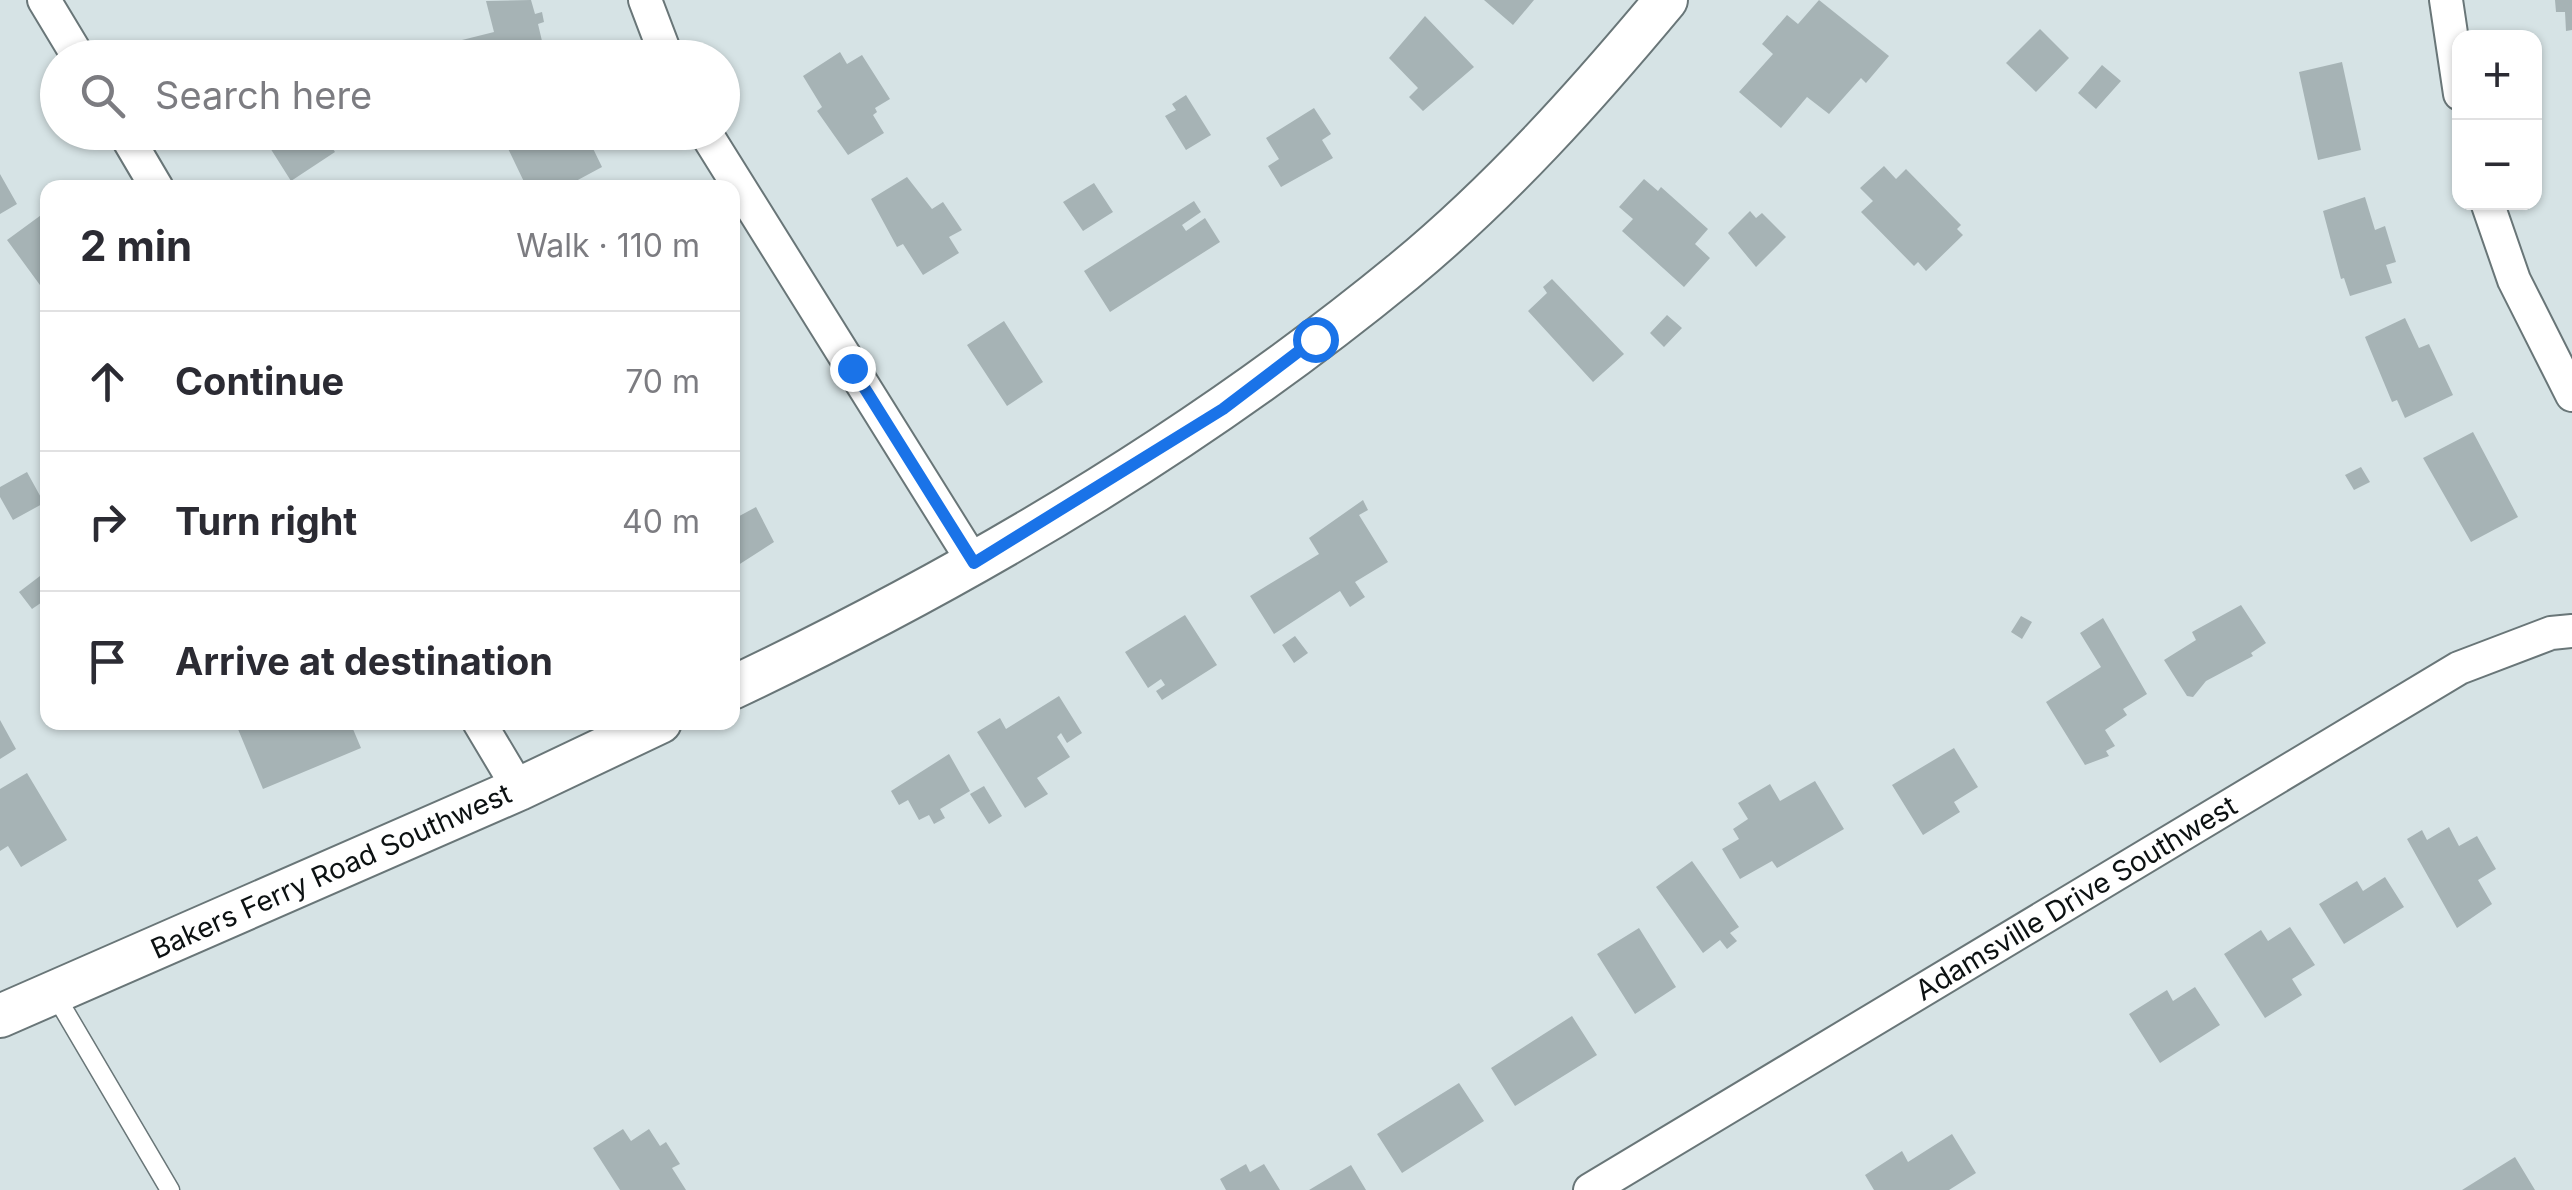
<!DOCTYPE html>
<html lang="en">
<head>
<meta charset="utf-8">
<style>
  body { margin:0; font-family:Inter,sans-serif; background:#f7f7f7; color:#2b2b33 }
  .controls { position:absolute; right:30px; top:30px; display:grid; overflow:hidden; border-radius:20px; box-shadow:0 2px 8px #0004 }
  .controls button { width:90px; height:90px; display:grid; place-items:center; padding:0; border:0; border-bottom:2px solid #e1e1e2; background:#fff; color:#2b2b33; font:50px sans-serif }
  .stop { position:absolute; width:30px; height:30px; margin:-22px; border:8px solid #1a73e8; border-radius:50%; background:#fff }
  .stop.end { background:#1a73e8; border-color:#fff; box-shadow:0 2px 10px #0008 }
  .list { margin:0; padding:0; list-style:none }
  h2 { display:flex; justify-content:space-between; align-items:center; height:130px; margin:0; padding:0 40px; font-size:42px }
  h2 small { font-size:32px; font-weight:400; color:#7c7c81 }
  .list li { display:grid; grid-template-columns:65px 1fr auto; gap:30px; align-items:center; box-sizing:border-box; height:140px; padding:0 40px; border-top:2px solid #e1e1e2 }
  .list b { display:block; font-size:38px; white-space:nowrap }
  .list em { font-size:32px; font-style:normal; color:#7c7c81 }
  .icon { flex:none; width:55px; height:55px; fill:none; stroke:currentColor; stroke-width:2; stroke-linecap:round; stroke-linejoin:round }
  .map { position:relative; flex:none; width:2572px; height:1190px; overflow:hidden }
  .search { position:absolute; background:#fff; box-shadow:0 2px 8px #0004; left:40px; top:40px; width:700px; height:110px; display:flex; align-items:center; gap:25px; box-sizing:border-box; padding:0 35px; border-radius:55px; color:#7c7c81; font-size:38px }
  .panel { position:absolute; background:#fff; box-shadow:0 2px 8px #0004; left:40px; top:180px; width:700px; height:550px; border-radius:20px }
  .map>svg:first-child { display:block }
</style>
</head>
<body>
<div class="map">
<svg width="2572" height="1190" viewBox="0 0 2572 1190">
  <rect width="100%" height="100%" fill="#d6e3e5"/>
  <path fill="#a6b3b5" d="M531,0L535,14L542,12L544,22L538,24L546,58H466L462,40L494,32L486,1Z
    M1484,0H1534L1513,25Z
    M1819,0L1889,56L1866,83L1861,78L1829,114L1807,97L1781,128L1739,92L1773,54L1762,44L1787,15L1798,24Z
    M2555,0H2572V30L2566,31L2565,12H2556Z
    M1425,16L1474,67L1423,111L1409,97L1418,88L1389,58Z
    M2040,29L2069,58L2036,92L2006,63Z
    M310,42L320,58H287Z
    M840,52L847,64L862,55L890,99L875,108L877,112L873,115L884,133L848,155L817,111L822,107L803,76Z
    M2342,62L2361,150L2318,160L2299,72Z
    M2102,65L2121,81L2096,109L2078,93Z
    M1186,95L1211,135L1186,150L1165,116L1176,110L1172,104Z
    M1314,108L1331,134L1322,140L1333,158L1281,187L1268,166L1279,159L1266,138Z
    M260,132H322L335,152L291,181Z
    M500,132H585L602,167L563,188H527Z
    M1884,166L1896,179L1906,169L1961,225L1957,229L1963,235L1926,271L1918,262L1914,266L1861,212L1873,201L1860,188Z
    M0,174L17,204L0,214Z
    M907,177L932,209L943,202L962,230L949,237L959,253L923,275L903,244L897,247L871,199Z
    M1644,179L1658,191L1661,187L1708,229L1695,244L1710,258L1684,287L1622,231L1633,219L1619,207Z
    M1094,183L1113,212L1083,231L1063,202Z
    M2365,197L2375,230L2385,226L2396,262L2386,265L2392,283L2350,296L2344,278L2341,279L2323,211Z
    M1194,201L1201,212L1182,225L1186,231L1205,218L1220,242L1110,312L1084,271Z
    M48,210V296L7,240Z
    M1750,211L1756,218L1762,213L1786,237L1756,267L1728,233Z
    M1552,279L1624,354L1593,382L1528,311L1547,293L1543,287Z
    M1667,315L1682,328L1664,347L1650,333Z
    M2405,318L2419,348L2429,344L2453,395L2405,418L2397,400L2392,402L2365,337Z
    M1004,321L1043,382L1007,406L967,345Z
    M2473,432L2518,517L2471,542L2423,458Z
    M2361,467L2370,482L2354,490L2345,475Z
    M27,472L44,503L13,520L0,497V487Z
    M1363,500L1368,510L1359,515L1388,562L1355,582L1365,597L1350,607L1340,591L1274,634L1250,596L1319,554L1309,538Z
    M756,507L774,542L732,569V520Z
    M40,576L48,587V598L32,609L19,592Z
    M2241,605L2266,643L2251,653L2253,656L2206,681L2193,697L2187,696L2164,660L2196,640L2192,632Z
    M1185,615L1217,665L1162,700L1156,691L1165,685L1161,679L1148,688L1125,652Z
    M2021,616L2032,622L2022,639L2011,632Z
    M2103,618L2147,694L2123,709L2127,715L2105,730L2115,746L2106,751L2109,756L2085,765L2046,702L2101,667L2080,633Z
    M1295,636L1308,653L1294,663L1282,645Z
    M1059,696L1082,733L1067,743L1061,733L1057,737L1070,757L1037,778L1048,794L1025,808L977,732L1000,718L1006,729Z
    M0,720L16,749L0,759Z
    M235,722H350L361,748L263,789Z
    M1954,748L1978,787L1954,802L1960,812L1923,835L1892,785Z
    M949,754L970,791L940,809L945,818L934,824L929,815L919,820L908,800L899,805L891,791Z
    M27,773L67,840L21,867L8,846L0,851V789Z
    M1815,781L1844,829L1777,868L1772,861L1740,879L1722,849L1739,839L1733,829L1748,819L1738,803L1770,784L1780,801Z
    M984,786L1002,816L989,824L970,794Z
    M2449,827L2459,846L2477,836L2496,869L2478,880L2492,904L2457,928L2407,839L2422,830L2427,840Z
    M1692,861L1739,927L1730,933L1737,941L1727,949L1720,940L1703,953L1656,887Z
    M2385,877L2404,907L2344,944L2319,904L2357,881L2363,891Z
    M2290,927L2315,965L2292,979L2302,995L2265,1018L2224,954L2261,930L2268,941Z
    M1639,928L1676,987L1635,1014L1597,954Z
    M2195,987L2220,1025L2160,1063L2129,1014L2167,990L2173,1001Z
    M1572,1016L1597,1055L1515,1106L1491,1068Z
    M1459,1083L1484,1121L1402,1173L1377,1134Z
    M623,1129L631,1141L649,1129L660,1146L666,1142L680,1164L672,1168L686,1190H620L593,1148Z
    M1952,1134L1976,1173L1949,1190H1874L1865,1175L1902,1151L1908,1162Z
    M2515,1157L2535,1190H2462Z
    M1246,1164L1250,1172L1264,1164L1280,1190H1226L1220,1179Z
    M1351,1165L1366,1190H1309Z"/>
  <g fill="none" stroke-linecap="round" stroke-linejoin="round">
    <defs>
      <path id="service" d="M54,993L170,1190"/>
      <path id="minor" d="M44,0L79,58
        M645,0L667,58
        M2446,0L2460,94
        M124,132L157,188
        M705,132L974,563
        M2487,202L2514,280L2572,395
        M479,722L519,789
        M1590,1190L2459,668L2551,633L2572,631"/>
      <path id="tertiary" d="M732,688C970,575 1201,438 1404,271C1501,191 1586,96 1666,0
        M0,1016L519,789L660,722"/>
    </defs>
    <use href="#service" stroke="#697678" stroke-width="21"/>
    <use href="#minor" stroke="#697678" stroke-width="36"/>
    <use href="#tertiary" stroke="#697678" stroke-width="46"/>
    <use href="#service" stroke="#fff" stroke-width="18"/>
    <use href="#minor" stroke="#fff" stroke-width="32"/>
    <use href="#tertiary" stroke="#fff" stroke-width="42"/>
  </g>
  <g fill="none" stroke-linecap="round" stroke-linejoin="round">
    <path stroke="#1a73e8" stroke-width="12" d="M852,368L974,563L1223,409L1315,339"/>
  </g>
  <g text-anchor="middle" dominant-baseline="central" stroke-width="8" stroke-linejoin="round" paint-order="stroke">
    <g font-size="28" fill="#0c1112" stroke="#fff">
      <text transform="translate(331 871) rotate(-24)">Bakers Ferry Road Southwest</text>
      <text transform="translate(2076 898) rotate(-31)">Adamsville Drive Southwest</text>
    </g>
  </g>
</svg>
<div class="controls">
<button>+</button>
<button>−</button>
</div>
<div class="stop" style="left:1315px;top:339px"></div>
<div class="stop end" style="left:852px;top:368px"></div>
<div class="search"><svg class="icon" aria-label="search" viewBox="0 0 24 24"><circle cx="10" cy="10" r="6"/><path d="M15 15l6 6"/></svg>Search here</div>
<section class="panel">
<h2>2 min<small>Walk · 110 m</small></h2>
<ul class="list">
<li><svg class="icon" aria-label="ahead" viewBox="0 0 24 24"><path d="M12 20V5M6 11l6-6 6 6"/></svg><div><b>Continue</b></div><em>70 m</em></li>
<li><svg class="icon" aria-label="right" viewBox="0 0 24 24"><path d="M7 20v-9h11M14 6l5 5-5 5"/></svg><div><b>Turn right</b></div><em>40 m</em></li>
<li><svg class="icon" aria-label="arrive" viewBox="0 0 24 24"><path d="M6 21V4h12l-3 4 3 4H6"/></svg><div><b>Arrive at destination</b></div></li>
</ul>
</section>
</div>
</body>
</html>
